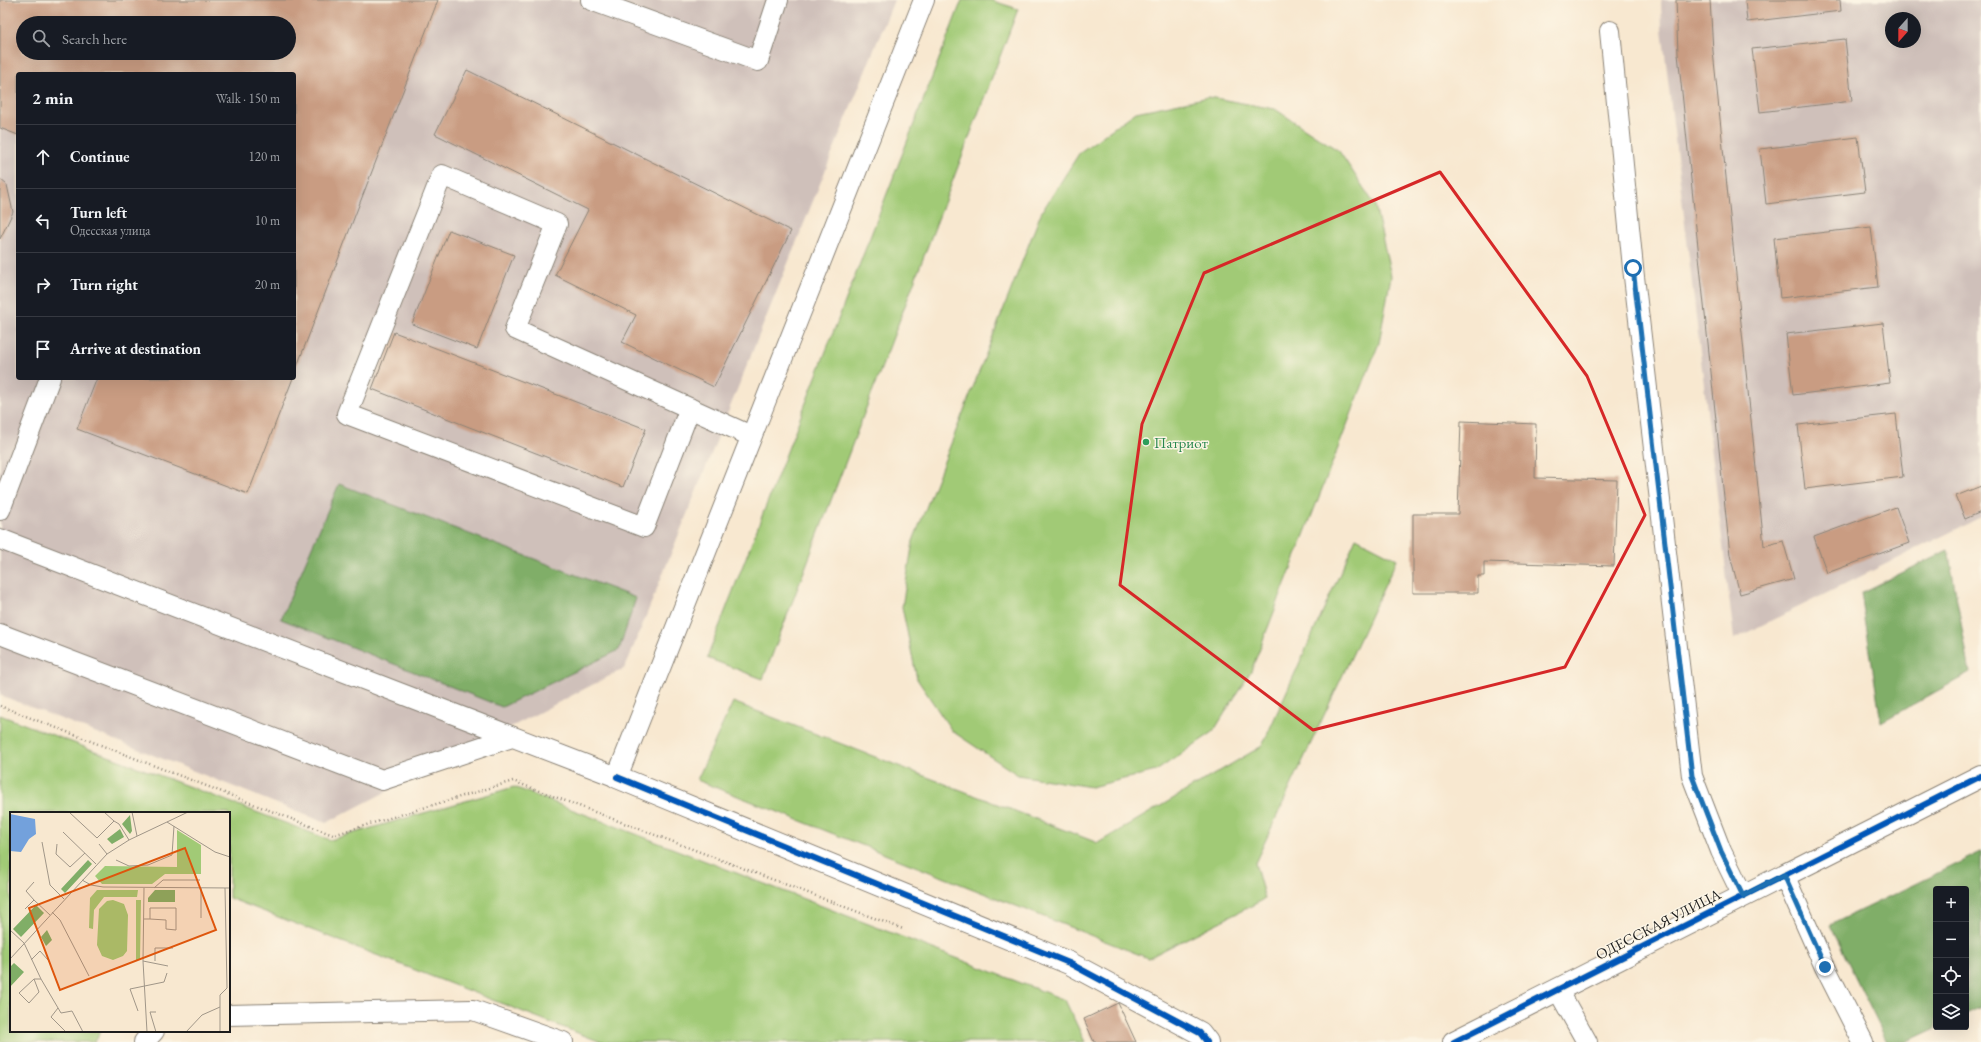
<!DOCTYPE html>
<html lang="en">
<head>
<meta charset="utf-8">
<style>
  body { margin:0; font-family:"EB Garamond",serif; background:#242831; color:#f1f3f6 }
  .controls { position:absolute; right:12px; bottom:12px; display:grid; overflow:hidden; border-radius:4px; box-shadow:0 4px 16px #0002 }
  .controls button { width:36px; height:36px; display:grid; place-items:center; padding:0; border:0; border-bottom:1px solid #363941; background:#171b24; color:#f1f3f6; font:20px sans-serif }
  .compass { position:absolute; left:1885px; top:12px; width:36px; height:36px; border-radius:50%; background:#171b24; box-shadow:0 4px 16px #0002; rotate:201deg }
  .stop { position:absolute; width:12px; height:12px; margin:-9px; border:3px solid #1f6fb2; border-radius:50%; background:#fff }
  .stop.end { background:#1f6fb2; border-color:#fff; box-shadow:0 1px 4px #0008 }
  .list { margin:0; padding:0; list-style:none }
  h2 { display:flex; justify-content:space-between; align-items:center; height:52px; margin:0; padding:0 16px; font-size:17px }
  h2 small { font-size:13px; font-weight:400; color:#9ea1a6 }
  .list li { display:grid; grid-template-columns:26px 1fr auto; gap:12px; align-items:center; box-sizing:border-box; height:64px; padding:0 16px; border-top:1px solid #363941 }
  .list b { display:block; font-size:15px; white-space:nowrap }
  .list p { margin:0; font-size:13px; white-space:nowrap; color:#9ea1a6 }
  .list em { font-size:13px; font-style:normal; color:#9ea1a6 }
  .icon { flex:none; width:22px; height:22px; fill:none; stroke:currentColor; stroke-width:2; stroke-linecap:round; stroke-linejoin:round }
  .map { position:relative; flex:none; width:1981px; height:1042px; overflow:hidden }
  .search { position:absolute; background:#171b24; box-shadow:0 4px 16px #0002; left:16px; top:16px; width:280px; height:44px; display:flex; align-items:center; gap:10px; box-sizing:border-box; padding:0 14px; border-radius:22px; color:#9ea1a6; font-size:15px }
  .panel { position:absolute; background:#171b24; box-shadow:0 4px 16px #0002; left:16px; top:72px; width:280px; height:308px; border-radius:4px }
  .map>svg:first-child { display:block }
</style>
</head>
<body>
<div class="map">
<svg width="1981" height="1042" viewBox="0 0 1981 1042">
  <rect width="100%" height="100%" fill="#fcf5e5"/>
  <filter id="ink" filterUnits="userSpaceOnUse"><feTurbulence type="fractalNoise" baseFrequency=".025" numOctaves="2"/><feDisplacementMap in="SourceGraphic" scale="8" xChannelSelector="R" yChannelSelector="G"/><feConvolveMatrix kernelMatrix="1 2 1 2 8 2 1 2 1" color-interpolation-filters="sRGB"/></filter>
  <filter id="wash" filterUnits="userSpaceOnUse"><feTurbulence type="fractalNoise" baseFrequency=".012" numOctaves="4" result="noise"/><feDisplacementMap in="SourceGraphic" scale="16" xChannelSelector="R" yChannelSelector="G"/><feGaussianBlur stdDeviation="0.9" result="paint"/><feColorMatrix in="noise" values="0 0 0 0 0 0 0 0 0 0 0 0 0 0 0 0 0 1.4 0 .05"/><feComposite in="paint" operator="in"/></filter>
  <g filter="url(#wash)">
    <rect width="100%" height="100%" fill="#f8e8d0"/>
    <path fill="#cfc0ba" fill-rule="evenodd" d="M0,0H894L625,668L326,823L0,695ZM23,23H289V53H23ZM18,74H294V378H18Z
      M1661,0H1981V517L1734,639L1662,29ZM1891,18H1915V42H1891Z"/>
    <path fill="#a1ca76" stroke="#5e7349" d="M962,0H990L1018,9L763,679L707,658Z
      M1209,97L1275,109L1339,151L1375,205L1391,276L1379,343L1251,671L1213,732L1156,771L1091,787L1018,775L952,731L917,679L902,607L913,541L1041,213L1080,152L1136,112Z
      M1356,538L1397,559L1255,863L1265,899L1148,958L697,780L733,702L1098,843L1262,746Z
      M0,715L330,840L514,787L1065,1000L1085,1042H601L229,898V813H11V1031H100L95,1042H0Z"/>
    <path fill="#80ae67" stroke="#4e6542" d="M339,484L636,598L619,650L502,707L281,619Z
      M1948,550L1970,673L1881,722L1861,593Z
      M1981,852V1006L1966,1013V889H1936V1027H1938L1906,1042H1887L1830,925Z"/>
    <g id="blocks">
      <path fill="#c99c82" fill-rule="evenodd" d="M0,0H438L294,374V74H18V135L0,128ZM23,23H289V53H23Z
        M1676,0H1710L1713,51L1764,546L1783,541L1794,579L1740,594L1730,555L1678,54Z
        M1745,0H1840L1841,11L1747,22Z
        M1845,39L1852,101L1760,112L1752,49Z
        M467,70L791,231L714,387L622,342L636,315L555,275L588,210L435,134Z
        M1858,137L1865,192L1766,204L1760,149Z
        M0,179L7,185L13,212L0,239Z
        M1871,227L1878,287L1780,298L1774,238Z
        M449,230L514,255L477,349L412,324Z
        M1883,323L1890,383L1793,395L1786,334Z
        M394,332L646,429L623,487L372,389Z
        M97,378H293L248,494L77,429Z
        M1896,414L1903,477L1805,489L1798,425Z
        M1461,421L1536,424L1535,478L1617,480L1614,566L1484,562V576H1478V593H1413V514H1458Z
        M1981,486V512L1965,519L1956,496Z
        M1896,507L1909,543L1827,573L1814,537Z
        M1118,1003L1136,1042H1094L1084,1019Z"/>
    </g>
  </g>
  <g filter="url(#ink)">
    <use href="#blocks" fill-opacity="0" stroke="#8a8276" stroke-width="1"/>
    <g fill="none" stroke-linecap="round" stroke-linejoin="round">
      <defs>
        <path id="service" d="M591,0L758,61L778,0
          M1610,31L1633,268L1692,776L1721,851L1743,896
          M690,408L644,527L347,414L442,175L557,224L515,329L751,436
          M0,510L50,378
          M0,539L617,777L924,0
          M0,634L382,780L512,737
          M1784,875L1825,967L1863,1042
          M1558,990L1587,1042
          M229,1015L473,1010L563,1042
          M144,1042L154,1031"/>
        <path id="minor" d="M617,777L1069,963L1200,1033L1207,1042"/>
        <path id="tertiary" d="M1454,1042L1981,776"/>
      </defs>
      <use href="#service" stroke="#8a8276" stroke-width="22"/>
      <use href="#minor" stroke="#8a8276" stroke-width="24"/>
      <use href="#tertiary" stroke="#8a8276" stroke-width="24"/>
      <path stroke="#8a8276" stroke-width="2.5" stroke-dasharray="1 3" stroke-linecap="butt" d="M0,706L333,835L513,781L903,929"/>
      <use href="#service" stroke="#fff" stroke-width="20"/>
      <use href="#minor" stroke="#fff" stroke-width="22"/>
      <use href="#tertiary" stroke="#fff" stroke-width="22"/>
      <defs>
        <path id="cycleway" d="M617,777L1069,963L1200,1033L1207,1042
          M1454,1042L1981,776"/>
      </defs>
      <use href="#cycleway" stroke="#fcf5e5" stroke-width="8"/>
      <use href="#cycleway" stroke="#0057b8" stroke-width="6"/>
    </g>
  </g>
  <g fill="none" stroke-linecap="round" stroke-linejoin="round" filter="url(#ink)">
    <path stroke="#1f6fb2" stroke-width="5" d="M1633,268L1692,776L1721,851L1743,896L1784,875L1825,967"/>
  </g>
  <path fill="none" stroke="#d62828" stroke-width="3" stroke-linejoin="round" d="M1440,172L1587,376L1645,515L1565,667L1313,730L1120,585L1142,424L1204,273Z"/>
  <circle fill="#2e9e5b" stroke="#fcf5e5" stroke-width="1.5" cx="1146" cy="442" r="4"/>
  <g text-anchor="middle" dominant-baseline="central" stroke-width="3" stroke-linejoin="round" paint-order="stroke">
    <g font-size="15" fill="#27864d" stroke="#fcf5e5" text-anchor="start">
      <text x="1154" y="442">Патриот</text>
    </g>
    <g font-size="15" fill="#1c1c1c" stroke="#fcf5e5">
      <text transform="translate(1658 924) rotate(-27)">ОДЕССКАЯ УЛИЦА</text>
    </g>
  </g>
  <g transform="translate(10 812)">
    <rect width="220" height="220" fill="#f8e8d0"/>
    <path d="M167,18L191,33V62H155L142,72H92L85,64L95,54L167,55ZM87,78H128L127,85H94L84,98L83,117L79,116L80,86ZM103,88L114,92L118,103L117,139L113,144L103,148L92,144L87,133L89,97L97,89ZM126,88H131L130,148H126Z" fill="#a1ca76"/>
    <path d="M120,3L122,19L120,22L112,12ZM110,17L114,25L102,32L97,27ZM78,48L82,52L55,81L51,77ZM145,78H165V90H138V86ZM26,93L34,101L11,125L3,117ZM37,118L42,128L36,134L31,125ZM4,151L14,160L0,175V155Z" fill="#80ae67"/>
    <path d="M0,2L25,7L26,22L19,27L11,40L0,39Z" fill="#73a1dc"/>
    <path fill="none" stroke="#a09688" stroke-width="1" d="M59,0L87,26L104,9L109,12L119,28M94,0L104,9M122,0L127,24M157,10L205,40L220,45M53,20L86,52M32,30L40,73L54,87M47,32L46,42L60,55L75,41M89,32L97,42M106,48L119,54L138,53L162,43L164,14M72,68L81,73L93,75L220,76M134,76L133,149L137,220M144,76L153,68H190M191,76V106M24,88L16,79L24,70M15,97L24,88L40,103M42,100L50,108L79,164M134,107H140L156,108V117L166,118V96H140V107M0,118L14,131L31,167L51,201L62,199L73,220M0,147L97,42L119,28L178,0M21,148L30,139L38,148M133,149L158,154M145,149V136H163M24,167L29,180L19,191L9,181L24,167H31M48,196L41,205L56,220M128,199L120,177L154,170L157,161M146,200H140L146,220M176,220L192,203L210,195M210,220V183L217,176L215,76"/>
    <path fill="#de560d" fill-opacity="0.15" stroke="#de560d" stroke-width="2" d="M175,36L206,118L50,178L19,96Z"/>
    <rect width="220" height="220" fill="none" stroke="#1c1c1c" stroke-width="2"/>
  </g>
</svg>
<div class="controls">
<button>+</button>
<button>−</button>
<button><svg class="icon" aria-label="locate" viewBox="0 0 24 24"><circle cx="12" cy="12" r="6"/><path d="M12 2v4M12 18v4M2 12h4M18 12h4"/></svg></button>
<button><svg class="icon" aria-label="layers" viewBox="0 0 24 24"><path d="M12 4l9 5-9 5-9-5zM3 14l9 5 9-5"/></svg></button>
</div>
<svg class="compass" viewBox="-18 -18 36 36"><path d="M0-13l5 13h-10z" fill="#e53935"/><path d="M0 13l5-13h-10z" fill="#9ea1a6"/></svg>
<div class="stop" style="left:1633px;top:268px"></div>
<div class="stop end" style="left:1825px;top:967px"></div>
<div class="search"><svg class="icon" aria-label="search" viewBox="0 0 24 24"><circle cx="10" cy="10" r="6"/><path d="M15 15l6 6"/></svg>Search here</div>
<section class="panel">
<h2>2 min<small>Walk · 150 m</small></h2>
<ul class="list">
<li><svg class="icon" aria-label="ahead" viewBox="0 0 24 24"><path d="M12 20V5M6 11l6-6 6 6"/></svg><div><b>Continue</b></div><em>120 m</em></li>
<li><svg class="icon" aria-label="left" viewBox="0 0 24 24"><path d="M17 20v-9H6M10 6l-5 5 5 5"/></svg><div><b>Turn left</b><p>Одесская улица</p></div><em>10 m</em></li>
<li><svg class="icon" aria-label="right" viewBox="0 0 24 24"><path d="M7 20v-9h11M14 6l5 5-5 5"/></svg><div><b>Turn right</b></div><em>20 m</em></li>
<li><svg class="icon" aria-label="arrive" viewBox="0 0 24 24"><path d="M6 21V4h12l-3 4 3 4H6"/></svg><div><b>Arrive at destination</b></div></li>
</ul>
</section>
</div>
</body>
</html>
